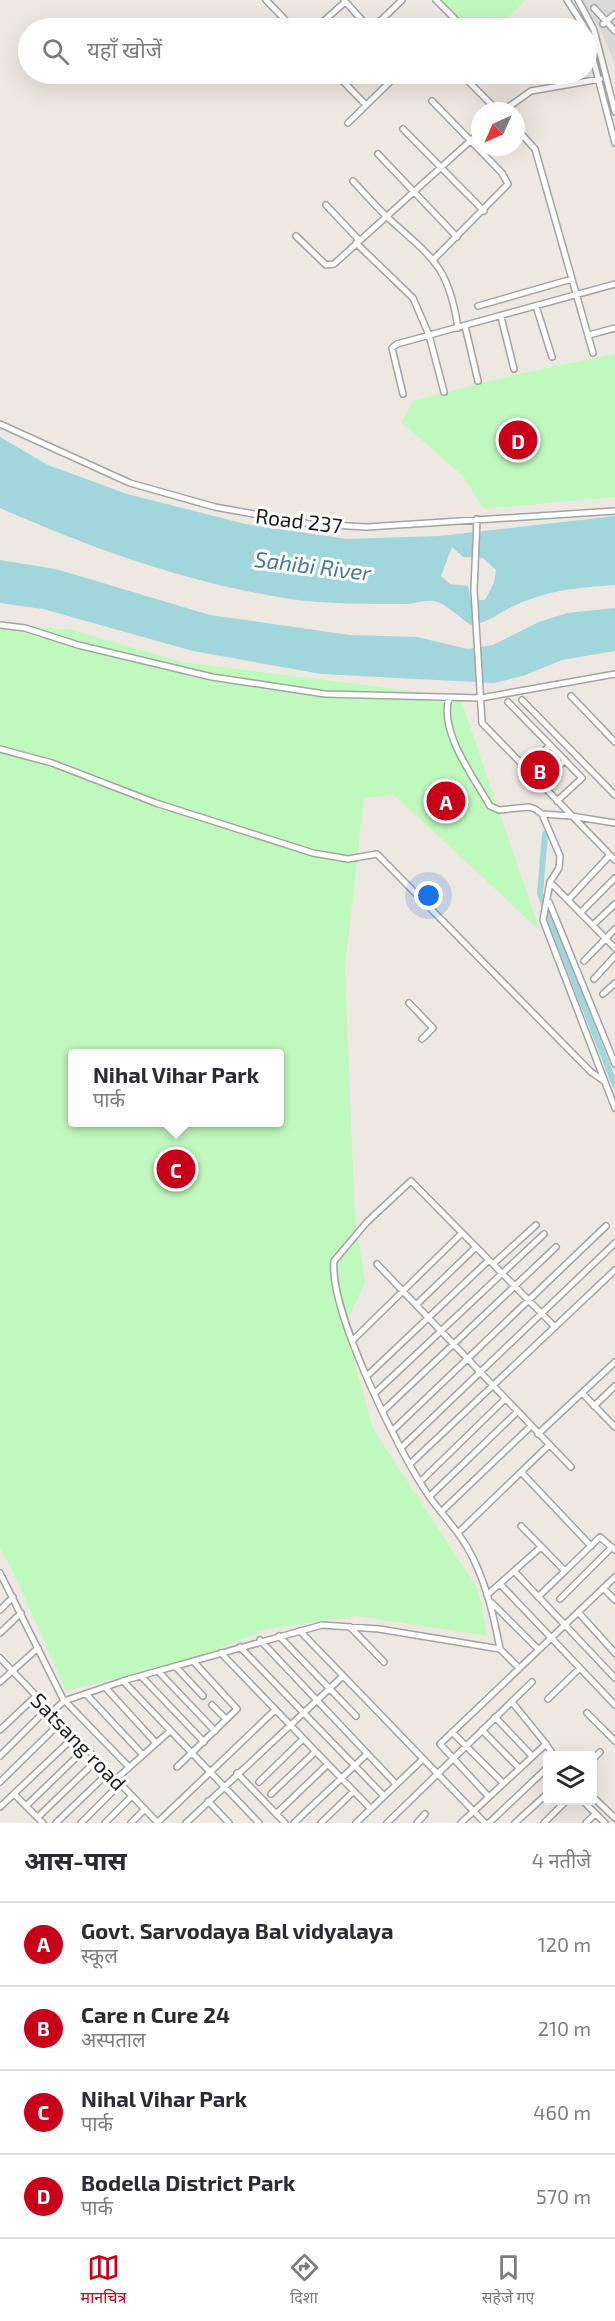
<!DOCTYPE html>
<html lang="hi">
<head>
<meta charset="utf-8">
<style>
  body { margin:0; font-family:"Exo 2","Noto Sans Devanagari",sans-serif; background:#f2f2f3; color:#2b2b33 }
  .controls { position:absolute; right:18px; bottom:18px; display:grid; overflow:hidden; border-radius:6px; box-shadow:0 6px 24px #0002 }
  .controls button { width:54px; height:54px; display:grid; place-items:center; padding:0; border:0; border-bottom:2px solid #e1e1e2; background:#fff; color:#2b2b33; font:30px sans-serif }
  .compass { position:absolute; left:471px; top:102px; width:54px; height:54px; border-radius:50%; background:#fff; box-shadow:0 6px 24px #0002; rotate:225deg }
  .you { position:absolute; left:429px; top:896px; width:21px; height:21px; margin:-15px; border:4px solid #fff; border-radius:50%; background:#1a73e8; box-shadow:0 0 0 9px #1a73e833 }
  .badge { display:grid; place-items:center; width:39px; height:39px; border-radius:50%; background:#c80019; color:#fff; font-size:20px; font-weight:700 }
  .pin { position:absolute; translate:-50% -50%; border:3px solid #fff; box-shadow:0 2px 6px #0006 }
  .popup { position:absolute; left:68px; top:1049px; width:216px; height:78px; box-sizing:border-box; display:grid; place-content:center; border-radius:6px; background:#fff; filter:drop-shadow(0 2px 4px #0005); font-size:20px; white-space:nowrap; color:#7c7c81 }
  .popup b { font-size:22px; color:#2b2b33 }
  .popup::after { content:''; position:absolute; left:50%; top:100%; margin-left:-12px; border:12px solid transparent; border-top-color:#fff }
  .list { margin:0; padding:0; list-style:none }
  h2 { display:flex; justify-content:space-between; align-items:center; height:78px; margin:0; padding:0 24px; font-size:26px }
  h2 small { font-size:20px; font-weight:400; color:#7c7c81 }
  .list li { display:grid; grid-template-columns:39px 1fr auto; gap:18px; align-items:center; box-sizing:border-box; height:84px; padding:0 24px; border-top:2px solid #e1e1e2 }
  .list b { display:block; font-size:22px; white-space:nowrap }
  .list p { margin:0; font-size:20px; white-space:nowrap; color:#7c7c81 }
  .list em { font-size:20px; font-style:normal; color:#7c7c81 }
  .icon { flex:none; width:33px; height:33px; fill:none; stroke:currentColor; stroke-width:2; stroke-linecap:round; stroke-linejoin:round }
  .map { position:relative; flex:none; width:615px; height:1823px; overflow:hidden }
  .search { position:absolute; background:#fff; box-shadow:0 6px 24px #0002; left:18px; right:18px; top:18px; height:66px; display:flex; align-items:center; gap:15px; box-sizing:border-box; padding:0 21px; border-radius:33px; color:#7c7c81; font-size:22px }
  .sheet { height:414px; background:#fff }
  nav { display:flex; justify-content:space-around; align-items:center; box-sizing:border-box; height:84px; border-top:2px solid #e1e1e2; background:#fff; font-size:16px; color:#7c7c81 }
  nav a { display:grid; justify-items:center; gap:3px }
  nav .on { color:#c80019 }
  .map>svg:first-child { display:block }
</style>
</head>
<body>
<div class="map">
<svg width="615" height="1823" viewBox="0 0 615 1823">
  <rect width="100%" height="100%" fill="#eee8e2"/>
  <path fill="#dad9d9" d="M581,0H615V65L601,30Z"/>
  <path fill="#c0f9bd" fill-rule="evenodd" d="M442,0H525L498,28H469Z
    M615,354V497L484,509L463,476L401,422L413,401L509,376Z
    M0,622L73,630L182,662L460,697L540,931L394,795L364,798L345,967L355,1218L365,1282L345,1327L373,1429L478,1589L487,1636L357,1616L267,1629L191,1660L66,1691L11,1567L0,1549ZM72,1054H280V1122H72Z"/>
  <path fill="#a1d6dc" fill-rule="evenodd" d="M0,437L48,465L127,494L245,524L347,539L440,536L615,516V585C576,588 554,589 518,604C501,611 490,623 471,625C459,618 447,603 433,601C424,600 414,604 405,604C371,604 325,604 291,599C190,584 93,549 0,508ZM452,547L463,557L483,558L496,570L494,583L485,600H471L468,586L450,584L441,576Z
    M0,560L56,569L210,615L350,635L417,637L468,649L493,645L539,622L567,613L615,608V651L562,660L523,676L494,683L321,674L193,651L43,609L0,603Z"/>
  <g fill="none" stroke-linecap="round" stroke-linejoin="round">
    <path stroke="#a1d6dc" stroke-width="6" d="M545,834L540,894L615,1085"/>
    <defs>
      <path id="minor" d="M266,0L293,28
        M344,0L369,28
        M436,0L464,28
        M567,0L585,28
        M578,0L594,30L615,112
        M594,8L615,31
        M603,24L615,14
        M316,28L345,2
        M373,28L402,0
        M443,28L454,18
        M586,32L615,143
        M336,74L366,105
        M461,74L498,111
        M432,101L502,173L508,184L434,259
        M503,111L531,91L600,79
        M348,123L398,74
        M516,128L535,149L593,353
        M403,129L484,211
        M378,154L457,237
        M353,181C363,192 374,204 385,215C430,257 448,262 458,328
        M326,205L359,240
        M296,236L326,265L334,264L480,132
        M356,243L413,298L429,335L444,392
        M478,306L572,279
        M536,306L552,357
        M501,317L514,369
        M465,326L478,381
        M589,335L615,328
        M403,394L392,348L397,344L615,284
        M0,424L130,483L215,507L310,524L367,527L615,511
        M477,519L474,590L482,723L615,860
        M0,625L25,628L78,645L212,677L325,694L481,698L615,674
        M571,696L615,742
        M449,698C439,732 473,776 490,806L499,810L529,807L535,809L542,814L560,856L559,868L550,882L543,920L615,1108
        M522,700L615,795
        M508,702L582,778L557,801
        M0,749L52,763L156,803L313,853L348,859L377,854L591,1072L604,1081
        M526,770L550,745
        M541,785L565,760
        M542,814L571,816L615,823
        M550,882L615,948
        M568,900L610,855
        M549,902L615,1064
        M580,913L615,878
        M593,925L615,904
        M584,961L615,929
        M594,979L615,956
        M603,994L615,983
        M409,1003L433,1028L422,1039
        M377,1264L571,1467
        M493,1264L536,1225
        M416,1305L476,1247
        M353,1340L462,1233
        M368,1375L489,1260
        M375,1393L544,1234
        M582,1393L615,1427
        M594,1406L615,1386
        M383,1411L556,1247
        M392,1431L606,1226
        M538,1434L615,1362
        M401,1448L615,1243
        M410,1464L615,1270
        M521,1472L591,1546
        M421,1481L505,1399
        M430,1496L517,1412
        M442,1511L531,1426
        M521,1526L565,1571L600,1537L615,1550
        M459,1532L549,1445
        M514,1571L615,1678
        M0,1573L64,1701L126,1680L322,1625L379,1629L500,1649L519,1668
        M500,1584L615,1705
        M603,1588L615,1600
        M487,1595L541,1547
        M538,1597L565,1571
        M560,1599L612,1547
        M492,1603L538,1649
        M0,1610L13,1597
        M578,1612L615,1653
        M350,1627L384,1662
        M300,1631L485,1823
        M0,1633L21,1613
        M279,1636L356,1716
        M260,1640L396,1784
        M240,1647L384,1796
        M500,1649C494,1617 487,1587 473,1558C462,1535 446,1519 431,1499C400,1456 329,1311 334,1261L367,1222L411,1181L555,1327
        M221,1653L371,1809
        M0,1658L158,1823
        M176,1667L203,1696
        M158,1671L215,1731
        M141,1676L204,1742
        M123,1681L259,1823
        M0,1682L38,1648
        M105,1687L156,1743
        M86,1694L143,1755
        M548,1699L580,1668
        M65,1701L129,1767
        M212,1705L226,1719
        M52,1712L64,1701
        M587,1713L615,1741
        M495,1717L532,1756
        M0,1730L36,1696
        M482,1730L519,1768
        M452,1732L503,1783
        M546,1744L554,1756
        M0,1756L48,1708
        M592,1760L600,1752
        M177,1767L237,1709L194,1662
        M237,1773L285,1823
        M116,1779L170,1731
        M0,1782L61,1722
        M259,1782L303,1739
        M14,1794L43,1823
        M271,1794L315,1752
        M592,1796L615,1818
        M489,1797L440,1744L615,1577
        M582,1800L605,1823
        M208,1801L229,1823
        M26,1806L86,1748
        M0,1807L75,1736
        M276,1814L328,1764
        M38,1817L97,1760
        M56,1823L109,1772
        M81,1823L120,1784
        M105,1823L132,1796
        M131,1823L145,1809
        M157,1823L275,1710
        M186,1823L343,1676
        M294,1823L367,1754
        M321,1823L354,1791
        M356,1823L423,1759
        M387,1823L532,1682
        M417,1823L425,1814
        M461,1823L546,1744L512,1702
        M489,1823L548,1767
        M515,1823L548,1793
        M544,1823L567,1800
        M586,1823L595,1814"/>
    </defs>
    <use href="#minor" stroke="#a3a3a3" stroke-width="8"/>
    <use href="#minor" stroke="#fff" stroke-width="5"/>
  </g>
  <g text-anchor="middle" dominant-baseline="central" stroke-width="6" stroke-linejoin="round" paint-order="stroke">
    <g font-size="21" fill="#1c1c1c" stroke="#fff">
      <text transform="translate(299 520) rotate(7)">Road 237</text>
      <text transform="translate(79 1741) rotate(46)">Satsang road</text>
    </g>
    <g font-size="22" font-style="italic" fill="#437b9c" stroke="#fff">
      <text transform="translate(313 565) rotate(7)">Sahibi River</text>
    </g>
  </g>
</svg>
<div class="controls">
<button><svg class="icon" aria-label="layers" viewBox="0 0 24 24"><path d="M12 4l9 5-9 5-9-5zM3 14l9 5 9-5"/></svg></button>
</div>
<svg class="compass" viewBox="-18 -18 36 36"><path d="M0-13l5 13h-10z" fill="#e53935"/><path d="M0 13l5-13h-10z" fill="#7c7c81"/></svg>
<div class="you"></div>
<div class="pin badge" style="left:446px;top:801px">A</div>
<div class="pin badge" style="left:540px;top:770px">B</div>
<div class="pin badge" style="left:176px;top:1169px">C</div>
<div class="popup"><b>Nihal Vihar Park</b>पार्क</div>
<div class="pin badge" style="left:518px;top:440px">D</div>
<div class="search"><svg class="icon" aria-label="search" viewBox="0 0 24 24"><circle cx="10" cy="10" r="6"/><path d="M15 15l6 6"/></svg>यहाँ खोजें</div>
</div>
<section class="sheet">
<h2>आस-पास<small>4 नतीजे</small></h2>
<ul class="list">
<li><span class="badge">A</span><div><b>Govt. Sarvodaya Bal vidyalaya</b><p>स्कूल</p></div><em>120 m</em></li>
<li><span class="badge">B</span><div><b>Care n Cure 24</b><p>अस्पताल</p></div><em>210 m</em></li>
<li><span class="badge">C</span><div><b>Nihal Vihar Park</b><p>पार्क</p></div><em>460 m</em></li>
<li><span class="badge">D</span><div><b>Bodella District Park</b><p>पार्क</p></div><em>570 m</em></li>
</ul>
</section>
<nav>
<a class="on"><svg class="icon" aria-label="map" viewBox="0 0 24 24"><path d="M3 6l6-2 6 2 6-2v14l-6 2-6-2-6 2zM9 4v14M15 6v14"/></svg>मानचित्र</a>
<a><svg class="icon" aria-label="directions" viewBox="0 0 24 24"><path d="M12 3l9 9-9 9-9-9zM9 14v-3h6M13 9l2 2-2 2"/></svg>दिशा</a>
<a><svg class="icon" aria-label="saved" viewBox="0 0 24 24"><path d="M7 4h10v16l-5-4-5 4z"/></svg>सहेजे गए</a>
</nav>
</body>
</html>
